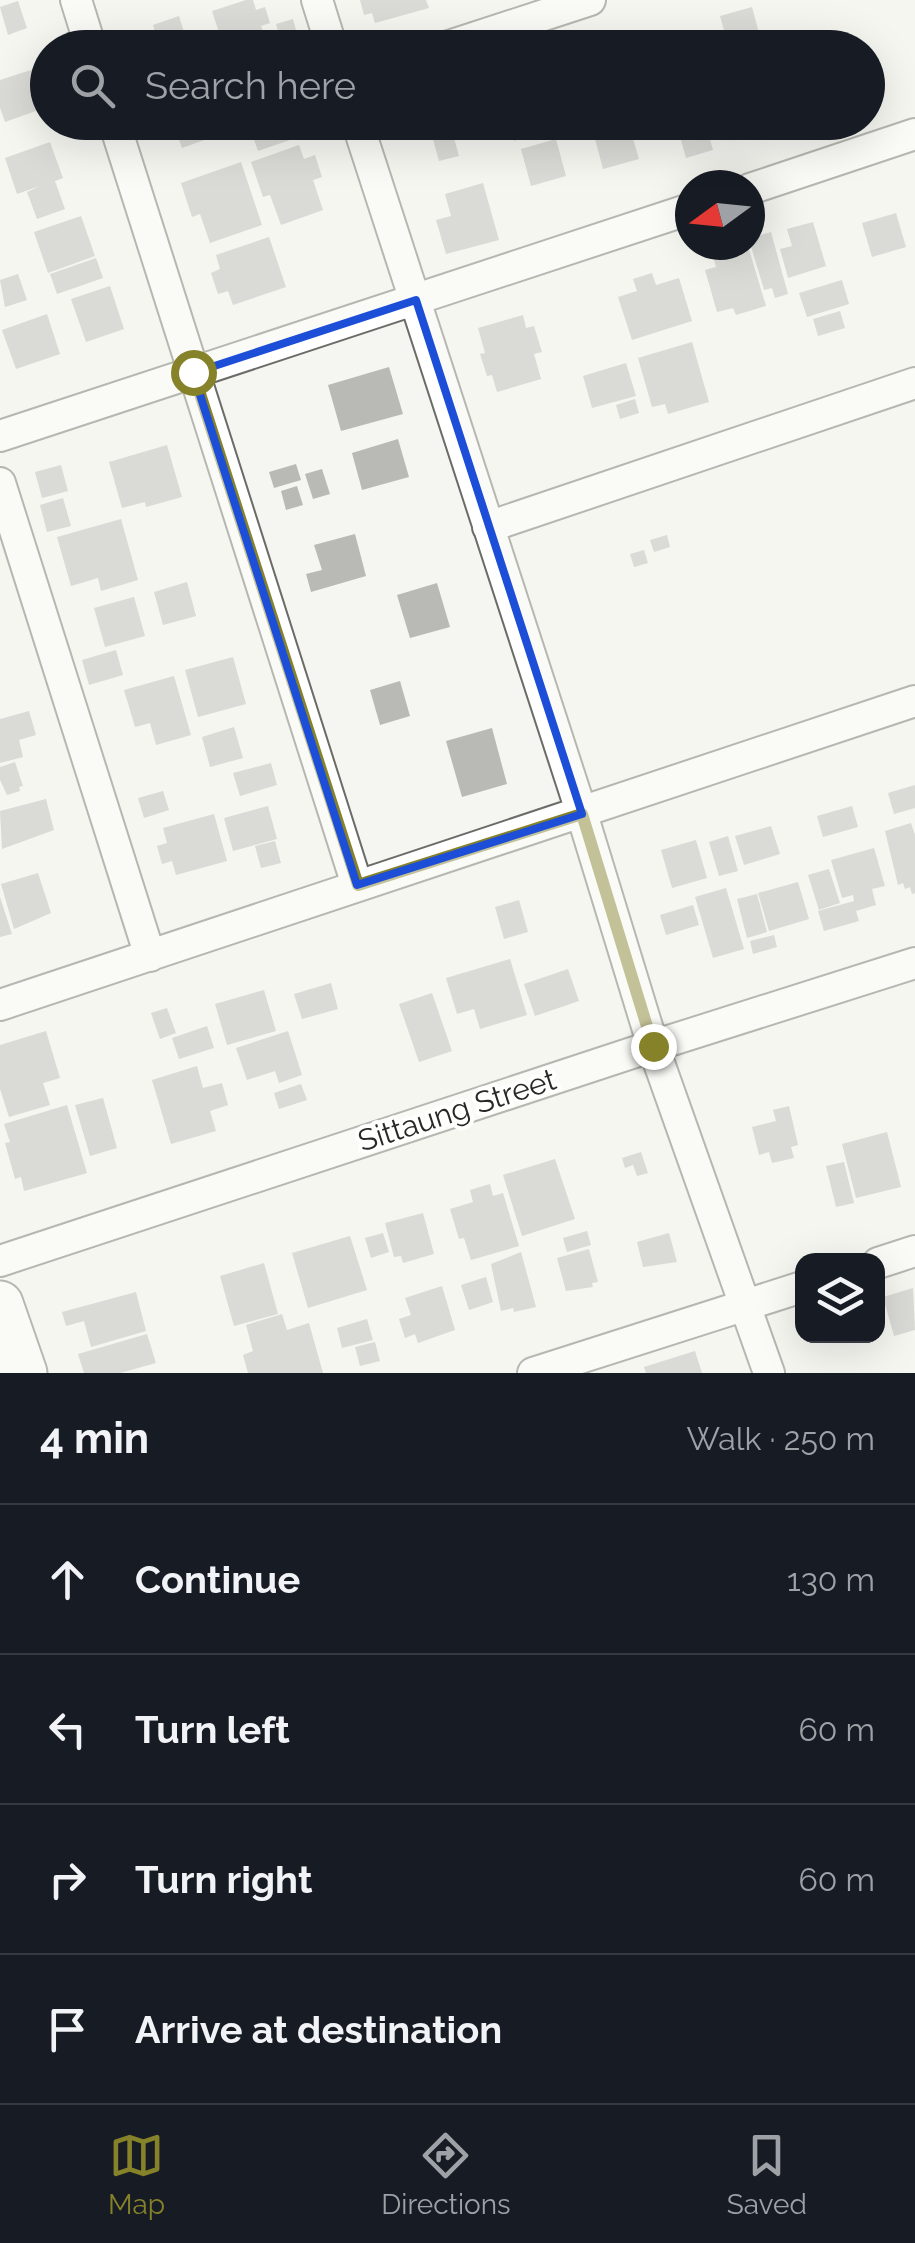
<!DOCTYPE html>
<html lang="en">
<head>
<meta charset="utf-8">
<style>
  body { margin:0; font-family:Raleway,sans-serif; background:#242831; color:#f1f3f6 }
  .controls { position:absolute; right:30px; bottom:30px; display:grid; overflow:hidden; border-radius:20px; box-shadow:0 10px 40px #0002 }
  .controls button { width:90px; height:90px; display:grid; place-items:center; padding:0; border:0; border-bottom:2px solid #363941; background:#171b24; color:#f1f3f6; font:50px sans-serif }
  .compass { position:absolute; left:675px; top:170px; width:90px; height:90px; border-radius:50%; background:#171b24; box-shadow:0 10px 40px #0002; rotate:255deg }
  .stop { position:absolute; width:30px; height:30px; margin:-22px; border:8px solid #86822a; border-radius:50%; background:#fff }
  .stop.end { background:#86822a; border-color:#fff; box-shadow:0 2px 10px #0008 }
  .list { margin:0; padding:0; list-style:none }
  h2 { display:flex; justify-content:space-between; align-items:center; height:130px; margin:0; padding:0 40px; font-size:42px }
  h2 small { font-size:32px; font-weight:400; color:#9ea1a6 }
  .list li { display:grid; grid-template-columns:65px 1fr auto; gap:30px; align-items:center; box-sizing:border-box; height:150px; padding:0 40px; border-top:2px solid #363941 }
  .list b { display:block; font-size:38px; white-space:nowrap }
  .list em { font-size:32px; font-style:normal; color:#9ea1a6 }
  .icon { flex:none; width:55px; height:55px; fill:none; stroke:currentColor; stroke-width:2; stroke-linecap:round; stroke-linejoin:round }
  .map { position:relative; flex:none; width:915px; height:1373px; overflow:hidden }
  .search { position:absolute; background:#171b24; box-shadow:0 10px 40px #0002; left:30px; right:30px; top:30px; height:110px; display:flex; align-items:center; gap:25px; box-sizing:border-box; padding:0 35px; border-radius:55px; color:#9ea1a6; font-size:38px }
  .sheet { height:730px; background:#171b24 }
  nav { display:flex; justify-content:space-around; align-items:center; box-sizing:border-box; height:140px; border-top:2px solid #363941; background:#171b24; font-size:28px; color:#9ea1a6 }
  nav a { display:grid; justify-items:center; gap:5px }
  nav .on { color:#86822a }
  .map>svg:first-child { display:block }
</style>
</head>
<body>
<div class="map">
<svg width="915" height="1373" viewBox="0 0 915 1373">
  <rect width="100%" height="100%" fill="#f5f5f1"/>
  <path fill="#b9b9b5" d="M246,0H253L256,10L265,7L270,23L261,26L266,40L243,48H224L212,11Z
    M360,0H426L429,8L375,23L372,13L364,15Z
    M18,1L27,28L8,35L0,7Z
    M752,7L763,48H729L720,16Z
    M179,16L189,48H160L153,25Z
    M293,19L299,41L282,45L276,24Z
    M671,30L674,40L682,37L685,48H652L649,36Z
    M34,69L47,107L5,122L0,108V80Z
    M173,122H205L210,138L182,148L178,137L172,140L167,127Z
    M207,122H228L231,131L212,138Z
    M248,122H306L310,133L258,151Z
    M509,122H547L550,131L514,141Z
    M676,122H705L713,150L686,158Z
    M629,125L639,159L603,169L594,135Z
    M452,131L459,156L439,161L432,136Z
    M556,139L566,176L531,186L521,149Z
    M50,142L63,178L55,181L65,209L37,219L27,192L40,186L17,194L5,158Z
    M299,145L304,159L315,155L322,177L313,180L323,210L281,225L270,195L263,197L251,162Z
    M241,162L262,225L210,243L200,214L192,217L181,183Z
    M483,183L499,240L446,254L436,220L451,216L445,194Z
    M896,213L906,247L872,257L862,223Z
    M81,216L95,256L48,273L34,232Z
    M813,222L826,266L788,278L780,249L792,246L787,229Z
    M771,232L788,294L775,298L772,288L764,290L750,243V238Z
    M269,237L286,287L233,305L228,291L218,294L211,273L220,269L216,255Z
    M748,246L766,306L736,315L733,308L717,312L705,270L716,267L713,256Z
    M96,258L103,278L57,294L50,274Z
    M652,273L656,285L679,278L692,321L632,340L618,297L637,291L633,279Z
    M18,274L27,300L5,307L0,280Z
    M842,280L849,304L807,317L799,293Z
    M110,286L124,329L86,342L71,299Z
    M840,311L845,328L818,336L813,319Z
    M47,314L60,354L16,369L2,330Z
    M523,315L526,328L534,326L542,352L534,354L541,379L497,392L492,375L487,376L480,354L485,353L478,328Z
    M692,342L709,402L668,414L665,404L652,407L638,358Z
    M626,363L636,396L592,408L583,376Z
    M389,367L403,414L341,431L328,385Z
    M635,399L639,413L620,419L616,405Z
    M398,439L409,477L362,490L352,453Z
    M167,445L182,497L146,507L145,502L122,508L109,462Z
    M296,464L301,480L274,488L269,472Z
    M61,465L68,491L42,498L35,472Z
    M322,469L330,494L313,499L305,474Z
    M297,486L303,505L286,510L281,491Z
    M63,498L71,526L47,532L40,505Z
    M121,519L138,580L101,591L98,578L71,586L57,537Z
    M355,534L366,576L311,592L306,574L322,570L314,545Z
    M667,535L670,547L654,552L650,540Z
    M644,550L648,563L634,567L630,554Z
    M187,582L196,616L163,625L154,592Z
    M437,583L450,627L410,638L397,595Z
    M134,597L145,636L105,647L94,608Z
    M116,650L123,675L89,685L82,660Z
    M233,657L246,704L198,717L185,670Z
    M174,676L191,735L156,745L150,723L135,727L124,690Z
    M400,681L410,716L380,725L370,690Z
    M29,711L36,735L19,740L23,757L0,763V719Z
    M234,727L243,758L210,767L202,737Z
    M492,728L507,784L462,797L446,741Z
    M15,762L23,786L19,787L20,791L7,795L0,780V767Z
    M271,763L277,785L240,796L233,773Z
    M915,785V808L894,814L888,793Z
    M163,791L169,810L144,818L138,798Z
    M46,799L54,830L2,849L0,811Z
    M268,806L277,839L233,851L224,818Z
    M852,806L858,827L823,837L817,816Z
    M214,814L227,861L176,875L172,861L162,864L157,846L167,843L163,828Z
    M911,823L915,835V893L912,894L910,887L905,889L903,883L898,885L885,831Z
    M771,826L780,854L744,865L735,836Z
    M728,836L738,871L719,876L709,842Z
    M696,840L707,878L672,888L661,850Z
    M275,841L281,863L261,868L255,846Z
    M874,848L885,886L872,889L876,905L856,911L859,921L824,931L818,911L854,901L853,895L842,898L831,860Z
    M829,869L840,903L819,910L808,875Z
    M38,873L51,913L14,929L1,884Z
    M798,882L809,919L769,931L758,893Z
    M726,888L744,949L713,958L695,897Z
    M757,894L767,932L747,938L737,899Z
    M0,897L12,934L0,937Z
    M519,900L528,932L504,939L495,907Z
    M693,905L699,925L666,935L660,915Z
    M774,935L777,947L753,954L750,941Z
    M510,959L527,1015L480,1029L474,1009L457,1014L446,978Z
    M568,969L579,1001L535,1016L524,984Z
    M331,983L338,1009L302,1019L294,994Z
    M264,990L276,1031L227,1045L215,1004Z
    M432,993L452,1051L419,1062L399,1004Z
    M167,1008L176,1033L160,1039L151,1013Z
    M207,1026L214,1048L179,1059L172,1038Z
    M46,1031L60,1078L43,1083L50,1105L9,1117L0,1089V1045Z
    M288,1031L302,1075L279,1083L275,1071L247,1080L236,1048Z
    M197,1066L203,1088L222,1083L228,1105L210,1111L216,1131L171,1144L152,1080Z
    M301,1084L307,1100L279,1109L274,1093Z
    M103,1098L117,1148L90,1156L75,1105Z
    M67,1105L87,1173L24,1191L21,1177L15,1179L5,1143L10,1142L4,1124Z
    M789,1106L798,1145L791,1147L794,1158L772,1163L769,1152L759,1155L752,1127L776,1121L773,1110Z
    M887,1132L901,1187L856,1198L842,1144Z
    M641,1152L648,1173L637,1176L633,1165L625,1168L622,1158Z
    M555,1159L575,1219L522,1236L503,1175Z
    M844,1162L854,1203L836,1207L826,1166Z
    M490,1184L493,1196L503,1193L519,1246L471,1260L464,1238L459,1239L450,1209L473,1202L470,1190Z
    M423,1213L434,1254L403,1263L401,1256L394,1257L385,1223Z
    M587,1231L591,1245L567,1252L563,1238Z
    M383,1233L389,1252L371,1258L365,1238Z
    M669,1233L677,1262L643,1267L637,1242Z
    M350,1236L367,1290L308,1308L292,1253Z
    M589,1249L598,1282L592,1283L593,1287L566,1291L557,1258Z
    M521,1252L536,1307L514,1312L513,1308L501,1311L491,1264Z
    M264,1263L278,1314L234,1326L220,1276Z
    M486,1277L493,1302L469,1310L461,1285Z
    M442,1286L455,1330L418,1343L415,1334L405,1338L399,1319L411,1315L405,1298Z
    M913,1288L915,1330L894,1336L883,1297Z
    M136,1292L146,1331L91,1347L84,1321L66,1326L62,1312Z
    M282,1314L287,1330L309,1323L323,1373H248L243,1355L253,1351L246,1325Z
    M367,1319L373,1340L342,1348L337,1328Z
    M147,1334L156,1363L120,1373H84L78,1354Z
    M375,1342L380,1361L360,1366L355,1347Z
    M695,1351L702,1373H646L644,1367Z"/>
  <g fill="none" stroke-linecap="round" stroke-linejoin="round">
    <defs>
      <path id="street" d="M76,0L91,48
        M317,0L332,48
        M443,48L590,0
        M114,122L357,885
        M357,122L582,814L653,1046L769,1373
        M750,189L915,134
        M0,436L690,209
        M0,483L150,956
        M488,527L915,383
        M0,1005L915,701
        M0,1261L653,1046L915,963
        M878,1263L915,1251
        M533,1373L802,1287"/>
      <path id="secondary" d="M0,1304L24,1373"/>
    </defs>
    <use href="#street" stroke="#6b6b67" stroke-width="34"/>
    <use href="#secondary" stroke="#6b6b67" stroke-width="49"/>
    <use href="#street" stroke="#fff" stroke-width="30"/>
    <use href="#secondary" stroke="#fff" stroke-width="45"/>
  </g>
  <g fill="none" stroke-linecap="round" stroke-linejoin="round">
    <path stroke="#86822a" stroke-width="12" d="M193,372L358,885L582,814L653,1046"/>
  </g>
  <path d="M0 0H915V1373H0ZM416,300L582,814L357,885L193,373Z" fill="#f5f5f1" fill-opacity=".55" fill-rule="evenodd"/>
  <path fill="none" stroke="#1d4ed8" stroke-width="8" stroke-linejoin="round" d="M416,300L582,814L357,885L193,373Z"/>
  <g text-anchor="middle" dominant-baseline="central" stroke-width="8" stroke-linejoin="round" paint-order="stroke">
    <g font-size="30" fill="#282826" stroke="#fffffe">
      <text transform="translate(457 1110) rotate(-18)">Sittaung Street</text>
    </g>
  </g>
</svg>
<div class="controls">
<button><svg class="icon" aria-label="layers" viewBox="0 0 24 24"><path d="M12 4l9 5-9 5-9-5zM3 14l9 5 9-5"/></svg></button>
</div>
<svg class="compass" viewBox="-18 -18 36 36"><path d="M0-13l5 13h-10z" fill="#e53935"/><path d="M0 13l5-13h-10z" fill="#9ea1a6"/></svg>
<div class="stop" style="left:193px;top:372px"></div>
<div class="stop end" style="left:653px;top:1046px"></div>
<div class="search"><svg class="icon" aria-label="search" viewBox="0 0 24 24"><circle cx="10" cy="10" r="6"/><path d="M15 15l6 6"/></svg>Search here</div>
</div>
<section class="sheet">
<h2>4 min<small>Walk · 250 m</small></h2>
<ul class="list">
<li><svg class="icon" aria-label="ahead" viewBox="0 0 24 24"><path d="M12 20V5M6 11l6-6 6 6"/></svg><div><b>Continue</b></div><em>130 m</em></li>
<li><svg class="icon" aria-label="left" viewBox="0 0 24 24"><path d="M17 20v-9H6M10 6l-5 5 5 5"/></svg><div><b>Turn left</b></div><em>60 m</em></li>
<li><svg class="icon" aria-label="right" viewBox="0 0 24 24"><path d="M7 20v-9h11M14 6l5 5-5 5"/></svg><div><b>Turn right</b></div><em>60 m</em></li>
<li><svg class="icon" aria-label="arrive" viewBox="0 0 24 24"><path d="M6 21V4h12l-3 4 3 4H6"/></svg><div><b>Arrive at destination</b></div></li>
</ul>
</section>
<nav>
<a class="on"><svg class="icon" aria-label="map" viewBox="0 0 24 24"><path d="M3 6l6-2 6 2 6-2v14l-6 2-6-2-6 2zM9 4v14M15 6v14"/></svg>Map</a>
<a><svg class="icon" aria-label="directions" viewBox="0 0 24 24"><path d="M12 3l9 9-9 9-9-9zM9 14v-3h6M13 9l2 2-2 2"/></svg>Directions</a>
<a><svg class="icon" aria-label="saved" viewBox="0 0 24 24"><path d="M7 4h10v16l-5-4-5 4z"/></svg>Saved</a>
</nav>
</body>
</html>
